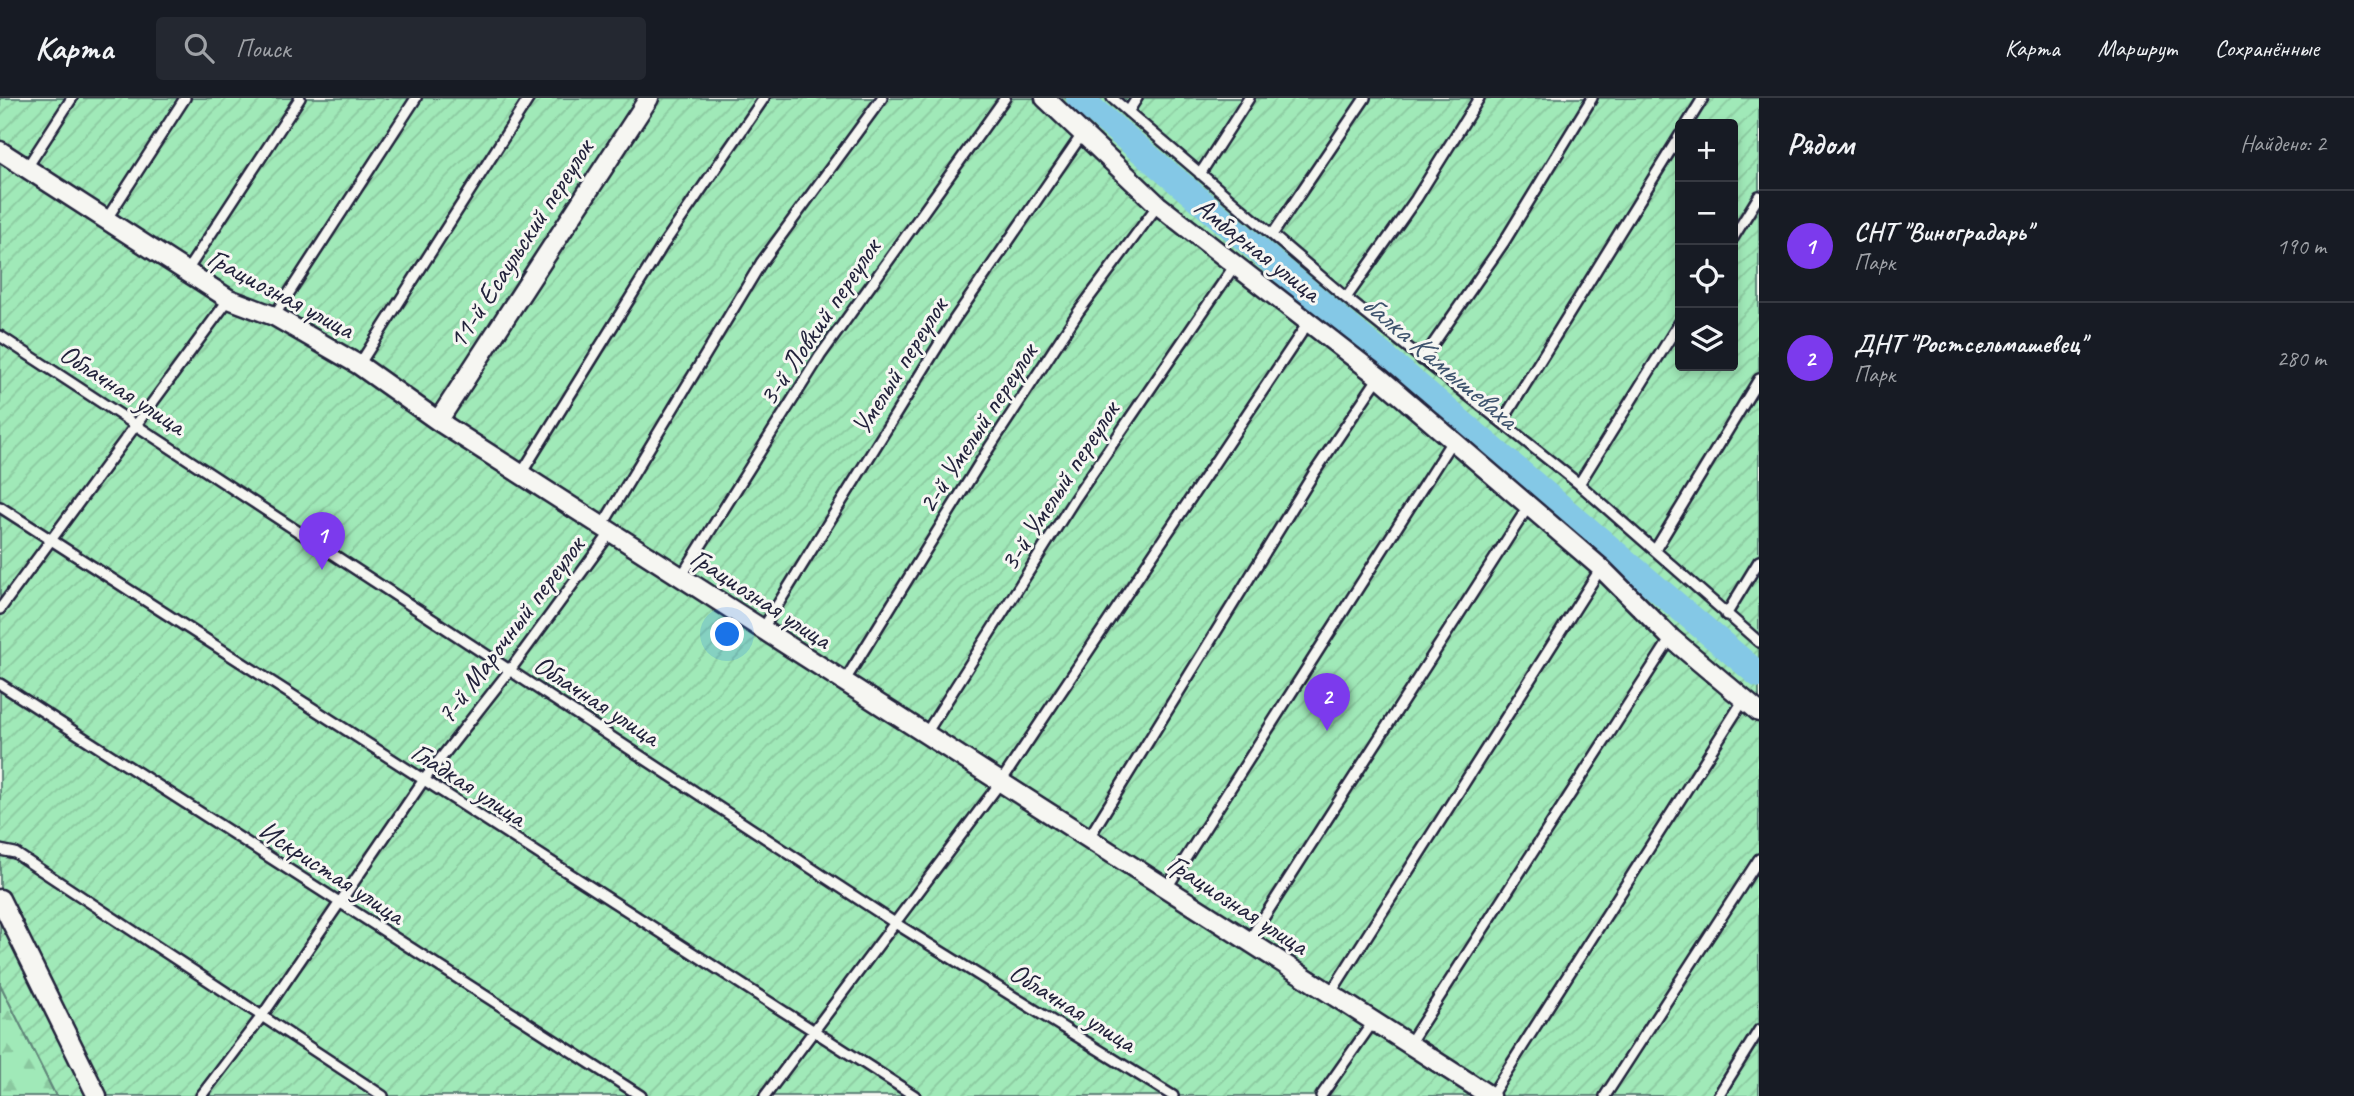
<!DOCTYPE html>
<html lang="ru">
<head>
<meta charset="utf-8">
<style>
  body { margin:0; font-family:Caveat,sans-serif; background:#242831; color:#f1f3f6 }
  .controls { position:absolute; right:21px; top:21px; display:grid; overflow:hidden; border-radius:7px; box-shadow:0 4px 10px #0003 }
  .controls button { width:63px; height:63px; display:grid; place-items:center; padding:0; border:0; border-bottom:2px solid #363941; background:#171b24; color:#f1f3f6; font:35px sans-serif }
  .you { position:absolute; left:728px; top:537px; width:24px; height:24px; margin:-18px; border:5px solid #fff; border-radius:50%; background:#1a73e8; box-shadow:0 0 0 10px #1a73e833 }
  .badge { display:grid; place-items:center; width:46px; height:46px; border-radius:50%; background:#7c3aed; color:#fff; font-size:23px; font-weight:700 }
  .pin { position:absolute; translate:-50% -58px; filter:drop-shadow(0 2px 4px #0008) }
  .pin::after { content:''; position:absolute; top:37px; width:24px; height:21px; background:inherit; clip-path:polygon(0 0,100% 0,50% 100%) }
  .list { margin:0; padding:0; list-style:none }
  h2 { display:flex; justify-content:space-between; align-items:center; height:91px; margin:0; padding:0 28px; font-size:30px }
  h2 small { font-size:23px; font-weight:400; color:#9ea1a6 }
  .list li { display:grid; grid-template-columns:46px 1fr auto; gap:21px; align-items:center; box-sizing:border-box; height:112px; padding:0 28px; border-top:2px solid #363941 }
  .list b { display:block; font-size:26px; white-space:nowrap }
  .list p { margin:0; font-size:23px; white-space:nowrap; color:#9ea1a6 }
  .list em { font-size:23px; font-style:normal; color:#9ea1a6 }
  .icon { flex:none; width:38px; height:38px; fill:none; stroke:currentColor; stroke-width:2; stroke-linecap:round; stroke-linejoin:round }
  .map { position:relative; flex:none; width:1759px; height:998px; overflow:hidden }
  header { display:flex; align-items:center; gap:42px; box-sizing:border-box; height:98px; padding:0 35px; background:#171b24; border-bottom:2px solid #363941 }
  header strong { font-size:33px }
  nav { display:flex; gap:38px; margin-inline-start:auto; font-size:24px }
  .search { width:490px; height:63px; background:#242831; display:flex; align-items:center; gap:18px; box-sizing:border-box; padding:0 24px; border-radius:7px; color:#9ea1a6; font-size:26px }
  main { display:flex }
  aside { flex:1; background:#171b24 }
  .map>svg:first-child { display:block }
</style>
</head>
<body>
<header>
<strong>Карта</strong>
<div class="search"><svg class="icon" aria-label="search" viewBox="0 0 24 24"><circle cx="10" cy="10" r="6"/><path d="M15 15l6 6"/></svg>Поиск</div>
<nav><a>Карта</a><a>Маршрут</a><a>Сохранённые</a></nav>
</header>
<main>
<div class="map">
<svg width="1759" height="998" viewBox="0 0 1759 998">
  <defs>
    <pattern id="forest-firs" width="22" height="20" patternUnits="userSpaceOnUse" patternTransform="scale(1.75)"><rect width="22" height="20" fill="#a0e9b8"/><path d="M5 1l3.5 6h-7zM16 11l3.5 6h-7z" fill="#8ac89f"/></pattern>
    <pattern id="garden-furrows" width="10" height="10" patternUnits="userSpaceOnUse" patternTransform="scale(1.75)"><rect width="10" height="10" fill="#a0e9b8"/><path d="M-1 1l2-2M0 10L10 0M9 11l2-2" fill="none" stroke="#8ac89f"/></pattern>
  </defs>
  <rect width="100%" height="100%" fill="#f6f6f2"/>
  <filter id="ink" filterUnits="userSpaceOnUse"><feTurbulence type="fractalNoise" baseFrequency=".0143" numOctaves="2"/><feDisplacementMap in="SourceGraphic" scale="14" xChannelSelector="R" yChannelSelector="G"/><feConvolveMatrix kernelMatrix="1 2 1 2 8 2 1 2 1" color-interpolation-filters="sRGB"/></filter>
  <g filter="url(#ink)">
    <path fill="url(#forest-firs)" stroke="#61867a" stroke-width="2" d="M0,886L56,998H0Z"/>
    <path fill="url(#garden-furrows)" stroke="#61867a" stroke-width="2" fill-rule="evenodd" d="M0,0H1759V998H56L0,886ZM1680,26H1733V268H1680Z"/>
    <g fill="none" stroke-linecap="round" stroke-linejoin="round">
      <path stroke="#84c8e6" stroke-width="26" d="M1079,0L1759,577"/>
      <defs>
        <path id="lane" d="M1112,0L1346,200L1579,386L1759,544
          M1128,14L1137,0
          M1687,26L1703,0
          M26,71L72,0
          M1200,76L1249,0
          M106,122L185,0
          M1272,137L1365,0
          M1733,140L1759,98
          M186,174L300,0
          M1346,200L1416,101L1479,0
          M274,218L416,0
          M0,238L895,825L1173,998
          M1422,262L1504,144L1592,0
          M359,267L529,0
          M1502,324L1680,37
          M521,376L663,147L764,0
          M1579,386L1680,224
          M0,409L915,998
          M602,428L761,165L882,0
          M1655,452L1759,281
          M681,479L820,258L1005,0
          M0,511L229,201
          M1726,517L1759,463
          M762,532L954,222L1083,35
          M844,584L989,350L1079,213L1158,107
          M0,586L641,998
          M925,637L1074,402L1235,167
          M1088,741L1314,375L1379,279
          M0,752L15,755L383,998
          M1166,791L1452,343
          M1248,844L1528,409
          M1330,896L1601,470
          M1409,946L1671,540
          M201,998L262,918L423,683L510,572L611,434
          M765,998L1000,685L1308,225
          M1321,998L1373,924
          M1491,998L1743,603
          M1605,998L1759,761
          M1718,998L1759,932"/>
        <path id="street" d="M1045,0L1158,107L1379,279L1601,470L1671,540L1759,614
          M0,53L229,201L274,218L359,267L438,323L1490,998
          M438,323L649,0
          M0,801L97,998"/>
      </defs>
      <use href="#lane" stroke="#22223b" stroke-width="14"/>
      <use href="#street" stroke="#22223b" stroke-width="23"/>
      <use href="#lane" stroke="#f6f6f2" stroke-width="9"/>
      <use href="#street" stroke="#f6f6f2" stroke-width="18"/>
    </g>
  </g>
  <g text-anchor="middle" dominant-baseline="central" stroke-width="6" stroke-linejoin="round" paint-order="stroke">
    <g font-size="28" fill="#22223b" stroke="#f6f6f2">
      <text transform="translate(520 146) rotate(-57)">11-й Есаульский переулок</text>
      <text transform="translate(1258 151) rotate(38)">Амбарная улица</text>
      <text transform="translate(281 195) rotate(28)">Грациозная улица</text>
      <text transform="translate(819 224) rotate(-56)">3-й Ловкий переулок</text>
      <text transform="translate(899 268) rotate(-58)">Умелый переулок</text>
      <text transform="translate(123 291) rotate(33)">Облачная улица</text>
      <text transform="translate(977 330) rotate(-57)">2-й Умелый переулок</text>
      <text transform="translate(1059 388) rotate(-57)">3-й Умелый переулок</text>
      <text transform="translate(761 500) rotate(33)">Грациозная улица</text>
      <text transform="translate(510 532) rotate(-53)">7-й Марочный переулок</text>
      <text transform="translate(597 602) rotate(33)">Облачная улица</text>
      <text transform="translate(469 686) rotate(33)">Гладкая улица</text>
      <text transform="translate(332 774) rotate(33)">Искристая улица</text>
      <text transform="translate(1238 806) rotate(33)">Грациозная улица</text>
      <text transform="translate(1073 909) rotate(32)">Облачная улица</text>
    </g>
    <g font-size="30" font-style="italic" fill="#3f546e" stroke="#f6f6f2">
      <text transform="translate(1440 263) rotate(40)">балка Камышеваха</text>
    </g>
  </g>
</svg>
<div class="controls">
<button>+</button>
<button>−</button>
<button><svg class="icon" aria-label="locate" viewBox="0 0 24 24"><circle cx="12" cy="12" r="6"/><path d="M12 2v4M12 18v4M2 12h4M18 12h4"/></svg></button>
<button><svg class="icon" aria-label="layers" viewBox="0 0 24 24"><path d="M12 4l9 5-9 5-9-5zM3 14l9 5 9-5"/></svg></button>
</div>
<div class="you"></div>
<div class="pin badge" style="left:322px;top:472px">1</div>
<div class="pin badge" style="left:1327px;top:633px">2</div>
</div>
<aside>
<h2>Рядом<small>Найдено: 2</small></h2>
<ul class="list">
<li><span class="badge">1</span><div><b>СНТ &quot;Виноградарь&quot;</b><p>Парк</p></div><em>190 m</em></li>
<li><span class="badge">2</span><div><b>ДНТ &quot;Ростсельмашевец&quot;</b><p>Парк</p></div><em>280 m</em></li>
</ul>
</aside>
</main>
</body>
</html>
